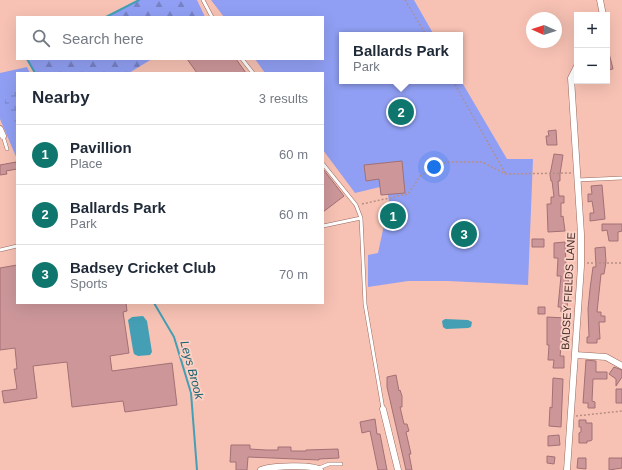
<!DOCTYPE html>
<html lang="en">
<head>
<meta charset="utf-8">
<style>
  body { margin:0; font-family:Helvetica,sans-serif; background:#f6f6f7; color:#1f2937 }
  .controls { position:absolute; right:12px; top:12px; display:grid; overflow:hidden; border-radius:0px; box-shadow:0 4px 16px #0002 }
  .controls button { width:36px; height:36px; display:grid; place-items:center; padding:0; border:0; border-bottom:1px solid #e0e1e3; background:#fff; color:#1f2937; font:20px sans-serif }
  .compass { position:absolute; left:526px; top:12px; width:36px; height:36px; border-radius:50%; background:#fff; box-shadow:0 4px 16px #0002; rotate:273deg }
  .you { position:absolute; left:434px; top:167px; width:14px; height:14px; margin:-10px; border:3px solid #fff; border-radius:50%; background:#1a73e8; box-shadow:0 0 0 6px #1a73e833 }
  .badge { display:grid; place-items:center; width:26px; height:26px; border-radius:50%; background:#0f766e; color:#fff; font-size:13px; font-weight:700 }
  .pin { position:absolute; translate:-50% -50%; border:2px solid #fff; box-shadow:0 1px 4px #0006 }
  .popup { position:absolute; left:339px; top:32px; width:124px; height:52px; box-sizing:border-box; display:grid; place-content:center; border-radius:0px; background:#fff; filter:drop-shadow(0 1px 3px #0005); font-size:13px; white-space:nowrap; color:#747a83 }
  .popup b { font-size:15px; color:#1f2937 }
  .popup::after { content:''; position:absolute; left:50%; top:100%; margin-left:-8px; border:8px solid transparent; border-top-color:#fff }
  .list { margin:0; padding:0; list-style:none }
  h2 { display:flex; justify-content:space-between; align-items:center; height:52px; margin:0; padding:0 16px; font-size:17px }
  h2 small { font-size:13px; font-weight:400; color:#747a83 }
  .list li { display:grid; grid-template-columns:26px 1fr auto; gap:12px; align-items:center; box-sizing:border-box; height:60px; padding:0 16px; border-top:1px solid #e0e1e3 }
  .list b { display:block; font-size:15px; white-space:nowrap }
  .list p { margin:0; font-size:13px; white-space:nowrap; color:#747a83 }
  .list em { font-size:13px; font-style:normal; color:#747a83 }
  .icon { flex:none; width:22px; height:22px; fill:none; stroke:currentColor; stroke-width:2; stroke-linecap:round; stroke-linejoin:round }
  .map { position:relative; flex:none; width:622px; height:470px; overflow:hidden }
  .search { position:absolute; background:#fff; box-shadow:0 4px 16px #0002; left:16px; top:16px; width:308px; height:44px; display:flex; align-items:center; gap:10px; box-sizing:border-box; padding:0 14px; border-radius:0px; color:#747a83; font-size:15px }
  .panel { position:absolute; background:#fff; box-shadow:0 4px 16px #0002; left:16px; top:72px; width:308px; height:232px; border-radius:0px }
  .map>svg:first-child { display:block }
</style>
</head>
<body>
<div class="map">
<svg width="622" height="470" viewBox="0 0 622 470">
  <defs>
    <pattern id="forest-firs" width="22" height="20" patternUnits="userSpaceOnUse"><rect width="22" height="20" fill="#909ff3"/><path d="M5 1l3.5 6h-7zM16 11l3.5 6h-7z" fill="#7782c5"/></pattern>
    <pattern id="wetland-marsh" width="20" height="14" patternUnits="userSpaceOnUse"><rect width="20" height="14" fill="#909ff3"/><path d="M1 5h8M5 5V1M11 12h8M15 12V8" fill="none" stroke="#7782c5"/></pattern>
  </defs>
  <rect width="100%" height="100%" fill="#f7c2b4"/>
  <path fill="#909ff3" d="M211,0H414L434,35H342V81H460V79L507,159H533L528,285L448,281H408L368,287V255L378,253L389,202L388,195H381L380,187L355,193L323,150V73H265L255,59H323V17H224Z
    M27,67L30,73H17V159L0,119V73Z"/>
  <path fill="url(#forest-firs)" d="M139,0H197L205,17H106Z
    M27,59H152L129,73H35Z"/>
  <path fill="url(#wetland-marsh)" d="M10,89L17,91V123C6,116 0,98 10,89Z"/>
  <path fill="#449fb4" d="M143,316L147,321L152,352L150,355L138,356L134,354L133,350L128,320L132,317Z
    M445,319L468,320L472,322L471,327L468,328L446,329L443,327L442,321Z"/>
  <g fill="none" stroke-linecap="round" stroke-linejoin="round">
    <path stroke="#449fb4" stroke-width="2" d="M106,17L139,0
      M27,59L35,73
      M154,303L174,337L191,393L197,470"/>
  </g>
  <path fill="#cd979a" stroke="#a37074" d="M607,53H609L613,69L607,70Z
    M187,59H236L246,73H197Z
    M556,130L557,145H547L546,136H549L548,131Z
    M554,154L563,155L560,174V181H558L559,196H564V203H561V217L563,216L565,231L548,232L547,204H551V197H554L552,181H551L550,175Z
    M402,161L405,193L381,195L379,179L366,181L364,165Z
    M16,162L17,169L6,171L7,174L0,175V165Z
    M323,169L344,196L323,212Z
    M602,185L605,219L590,221V213H594L592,201L588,202V194H592L591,186Z
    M389,207L401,210L397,225L385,222Z
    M602,224H622V231L618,232V241H609L607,230L602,231Z
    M532,239H544V247H532Z
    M565,242L566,266H569L567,312H561V307H558L561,276H557L558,258H554V243Z
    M605,247L606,262L604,274H601L597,312H601V316H605V322H599L600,339H597V343H587V337H589L588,309L590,289L593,267H596L595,248Z
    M17,265V303H126L127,311L123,312L129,353L110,356L112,371L172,363L177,405L125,412L123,401L72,407L67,362L33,366L37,398L4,403L2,391L17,389L14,369H17L15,348L0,350V268Z
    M538,307H545V314H538Z
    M547,317L566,318V324H564L560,356H564V368H553L554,360H548L549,345H547Z
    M586,360L596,361V372H607V379H593L592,401L595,402V408H588V403H583Z
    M614,367L622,370V377L616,386V379L609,374Z
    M396,375L399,391L400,390L402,396V407H400L404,424H407L409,431L406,432L411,454H409L412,470H406L387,387V377Z
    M553,378L563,379L561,427L549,426L550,407L552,408Z
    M616,389H622V403H616Z
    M375,419L377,434H380L387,470H378L370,431L362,433L360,422Z
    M579,420H586V423H592V440L590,441H587V443H579V433L581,432V427H579Z
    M559,435L560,445L548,446V436Z
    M231,445H250V449L266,450H278V447H291V451H306V450L338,449L339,458L319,459V460L248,457L247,470H236V462H230Z
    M547,456L555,457L554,464L547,463Z
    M578,458H586V469L577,468Z
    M609,458H622V468L609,470Z"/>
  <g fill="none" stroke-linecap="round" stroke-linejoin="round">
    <defs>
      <path id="lane" d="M203,0L212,17
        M242,59L253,73
        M3,136L7,149
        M323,164L356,205L361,218L365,304L383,409
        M577,180L622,178
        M323,226L361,218
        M0,250L17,246
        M319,468L329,464H341"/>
      <path id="street" d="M600,0L603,15
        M0,129L3,136
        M575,355L606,357L622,366
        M383,409L398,470
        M261,470C270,466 314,464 320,470
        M567,470L581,266V234L571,78L577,66"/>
    </defs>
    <use href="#lane" stroke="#99695d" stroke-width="4"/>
    <use href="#street" stroke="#99695d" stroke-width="7"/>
    <path stroke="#b98f84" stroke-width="1.5" stroke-dasharray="2 2" stroke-linecap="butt" d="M405,0L426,35
      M453,81L506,174
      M362,204L408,194L420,176L446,162H482L506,174L571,173
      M587,263H622
      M576,416L622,411"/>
    <use href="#lane" stroke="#fff" stroke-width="3"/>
    <use href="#street" stroke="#fff" stroke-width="6"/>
  </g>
  <g text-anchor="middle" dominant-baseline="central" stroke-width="3.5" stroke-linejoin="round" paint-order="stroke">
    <g font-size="11" fill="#422d28" stroke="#fdd2c6">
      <text transform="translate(568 291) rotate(-87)">BADSEY FIELDS LANE</text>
    </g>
    <g font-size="12" font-style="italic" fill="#186170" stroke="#fdd2c6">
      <text transform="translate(192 370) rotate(75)">Leys Brook</text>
    </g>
  </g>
</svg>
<div class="controls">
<button>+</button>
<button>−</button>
</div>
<svg class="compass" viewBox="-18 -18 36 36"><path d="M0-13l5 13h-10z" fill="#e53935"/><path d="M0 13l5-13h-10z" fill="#747a83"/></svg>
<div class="you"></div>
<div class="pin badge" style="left:393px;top:216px">1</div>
<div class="pin badge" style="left:401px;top:112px">2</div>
<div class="popup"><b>Ballards Park</b>Park</div>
<div class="pin badge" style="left:464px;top:234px">3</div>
<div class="search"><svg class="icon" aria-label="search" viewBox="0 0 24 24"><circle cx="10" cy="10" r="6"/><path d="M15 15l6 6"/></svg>Search here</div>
<section class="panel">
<h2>Nearby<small>3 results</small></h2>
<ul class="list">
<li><span class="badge">1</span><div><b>Pavillion</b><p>Place</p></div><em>60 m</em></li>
<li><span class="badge">2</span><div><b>Ballards Park</b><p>Park</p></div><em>60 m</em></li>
<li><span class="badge">3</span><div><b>Badsey Cricket Club</b><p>Sports</p></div><em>70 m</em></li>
</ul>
</section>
</div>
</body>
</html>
